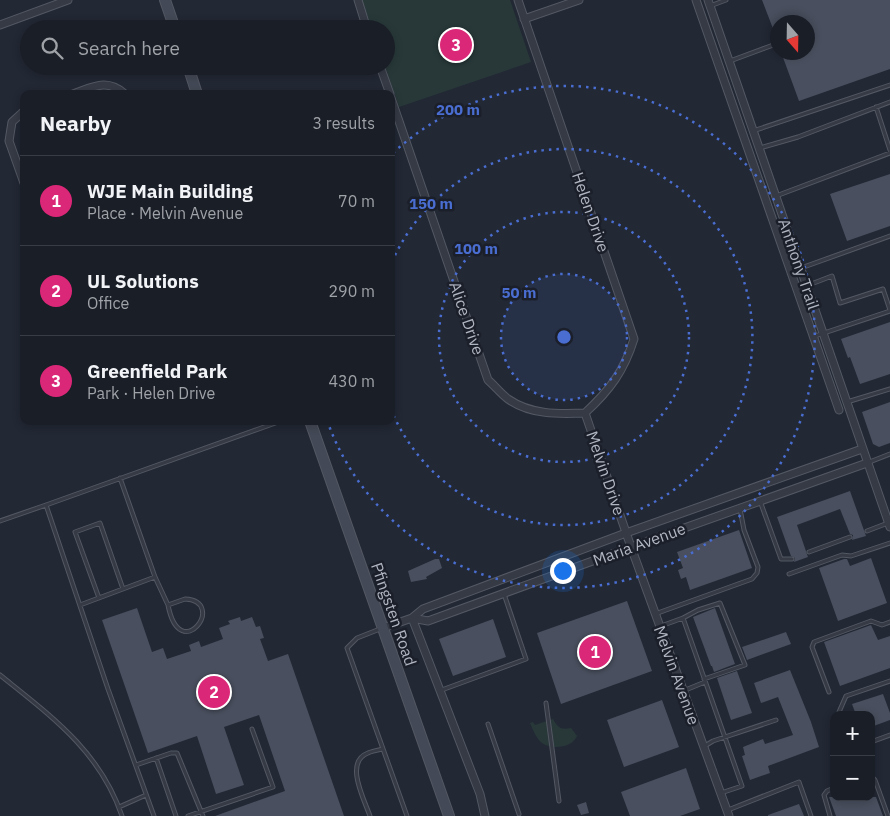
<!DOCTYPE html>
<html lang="en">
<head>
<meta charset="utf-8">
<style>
  body { margin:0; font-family:"IBM Plex Sans",sans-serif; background:#272b33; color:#f1f3f6 }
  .controls { position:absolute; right:15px; bottom:15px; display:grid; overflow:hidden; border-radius:10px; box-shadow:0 2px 8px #0003 }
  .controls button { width:45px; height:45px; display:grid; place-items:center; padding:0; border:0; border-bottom:1px solid #383c44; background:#1a1e27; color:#f1f3f6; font:25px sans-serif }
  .compass { position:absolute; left:770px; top:15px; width:45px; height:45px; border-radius:50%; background:#1a1e27; box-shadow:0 2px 8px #0003; rotate:160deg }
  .you { position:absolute; left:562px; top:570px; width:18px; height:18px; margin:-12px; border:4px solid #fff; border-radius:50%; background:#1a73e8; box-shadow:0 0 0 8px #1a73e833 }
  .badge { display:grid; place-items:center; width:32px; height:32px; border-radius:50%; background:#db2777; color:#fff; font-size:16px; font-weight:700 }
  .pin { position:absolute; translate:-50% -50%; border:2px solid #fff; box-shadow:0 1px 5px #0006 }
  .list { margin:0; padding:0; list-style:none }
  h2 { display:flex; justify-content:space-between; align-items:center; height:65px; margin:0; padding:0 20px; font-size:21px }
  h2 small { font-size:16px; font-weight:400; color:#9fa2a7 }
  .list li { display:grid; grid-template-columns:32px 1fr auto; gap:15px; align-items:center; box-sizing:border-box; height:90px; padding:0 20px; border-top:1px solid #383c44 }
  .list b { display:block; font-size:19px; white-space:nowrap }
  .list p { margin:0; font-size:16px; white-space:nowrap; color:#9fa2a7 }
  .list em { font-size:16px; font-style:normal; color:#9fa2a7 }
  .icon { flex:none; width:28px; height:28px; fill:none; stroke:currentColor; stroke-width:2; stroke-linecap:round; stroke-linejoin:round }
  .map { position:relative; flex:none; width:890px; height:816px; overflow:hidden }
  .search { position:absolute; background:#1a1e27; box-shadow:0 2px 8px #0003; left:20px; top:20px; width:375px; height:55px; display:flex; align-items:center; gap:12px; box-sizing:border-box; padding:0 18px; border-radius:28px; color:#9fa2a7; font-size:19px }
  .panel { position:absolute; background:#1a1e27; box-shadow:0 2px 8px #0003; left:20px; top:90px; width:375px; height:335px; border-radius:10px }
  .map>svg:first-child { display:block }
</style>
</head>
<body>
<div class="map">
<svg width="890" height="816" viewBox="0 0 890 816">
  <rect width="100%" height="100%" fill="#222834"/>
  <path fill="#283839" d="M362,0H510L531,62L399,107L385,66L386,29H372Z
    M553,719C558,728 561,730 571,728L577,736C572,748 552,750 542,743C536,738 533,730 530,723L533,722L535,725Z"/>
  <path fill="#494f5e" d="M762,0H890V69L799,101L781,52H808V22H778L777,39Z
    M890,174V226L847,241L830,194Z
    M890,322V374L860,384L850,357L848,358L841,339Z
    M890,402V443L879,447L873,444L862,412Z
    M850,491L866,536L852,540L853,535L850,534L840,509L797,525L808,557L794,562L795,558L791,556L777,517Z
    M739,530L752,568L690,590L686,577L681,579L678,570L683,568L677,552Z
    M871,558L887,603L838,621L819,568L844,559H847L850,566Z
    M435,559H439L442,568L426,577L427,579L411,582L408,571Z
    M627,601L652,671L561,704L537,633Z
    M137,608L152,652L163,648L167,659L191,651L189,645L199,641L201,647L223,639L219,628L230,624L228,621L240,617L241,621L252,617L256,627L260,626L264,638L260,639L268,661L288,654L344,816H215L285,791L259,715L224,727L244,785L216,794L197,736L148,753L102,620Z
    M715,608L735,664L714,672L712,666H711L693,617Z
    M493,619L506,657L453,676L439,639Z
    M871,625L878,640L890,636V668L840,686L824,642Z
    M786,632L791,644L747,660L742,647Z
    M790,670L811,722L819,747L768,766L770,773L750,780L742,756L745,755L743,747L763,739L765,744L793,735L778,697L761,703L754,683Z
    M737,671L752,713L731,720L717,678Z
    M883,694L890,713V720L871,727V715H856L852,704Z
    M662,700L679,747L624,767L607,720Z
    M686,768L700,809L680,816H630L621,792Z
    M829,797H876L883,816H836Z
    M586,802L589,813L581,815L577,805Z
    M799,804L804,816H768V815Z"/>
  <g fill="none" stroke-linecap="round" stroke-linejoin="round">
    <defs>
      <path id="service" d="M710,6L726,0
        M730,61L776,44
        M876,107L890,150
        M753,131L890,85
        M760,148L798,137L890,102
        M776,196L890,153
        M801,268L890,236
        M806,286L832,276L840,303L883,289L890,310
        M815,336L890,311
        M847,402L890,389
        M867,463L890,454
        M120,478L155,577L168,605
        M760,501L781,559H792
        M0,521L46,505
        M867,531L888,523
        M809,552L850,537
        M789,574L842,555L851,556L890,543
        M99,598L75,532L100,523L123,589
        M185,599C228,601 180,667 168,605Z
        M80,605L155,577
        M655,614L752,579L757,573L758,567L744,530L740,509
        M683,618L698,610L720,603L745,665L704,679
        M661,626L683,618L742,786L721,793
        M380,629L357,638L347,648L407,816
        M0,675C51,716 100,751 122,816
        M439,691L526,659L504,594
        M683,691L705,682
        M829,692L812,647L814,642L871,621L882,625L890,622
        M546,703L559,801
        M840,715L839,712L846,696L890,681
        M488,724L519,814
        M871,742L890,735
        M703,747L713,741L776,720
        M156,758L176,816
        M136,765L171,753H177L203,816
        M871,776L875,780L888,816
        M119,807L146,795
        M728,810L799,782L811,816
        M154,816L108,689L46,505L281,421
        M188,816L273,787L252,729
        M370,816C364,799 344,762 368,753C372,751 378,750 383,749
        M830,816L824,795L827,791L834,788"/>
      <path id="minor" d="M358,0L367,29
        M518,0L634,339C624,371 610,390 585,413
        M696,0L839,410
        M708,0L890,527
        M524,19L579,0
        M0,25L68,0
        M380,66L390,94
        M73,94C93,87 107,78 125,94
        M391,98L488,380C495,386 501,394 508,399C531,415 558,414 585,413
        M24,111L12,122L9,141L24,183
        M585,413L631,547L729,816
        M412,618L428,621L631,547L867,463
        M412,618L480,794L485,816
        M383,628L412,618L423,609L626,533L862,449"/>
      <path id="secondary" d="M165,0L175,29
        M188,66L197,94
        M310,421L449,816"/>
    </defs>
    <use href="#service" stroke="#535863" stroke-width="5"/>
    <use href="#minor" stroke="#535863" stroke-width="9"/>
    <use href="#secondary" stroke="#535863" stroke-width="12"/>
    <use href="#service" stroke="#353a45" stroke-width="3"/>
    <use href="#minor" stroke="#353a45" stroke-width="7"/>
    <use href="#secondary" stroke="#444957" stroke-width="10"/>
  </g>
  <circle cx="564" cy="337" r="63" fill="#496dd1" fill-opacity=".12"/>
  <g fill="none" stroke="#496dd1" stroke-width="2.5" stroke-dasharray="2.5 5">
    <circle cx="564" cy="337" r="63"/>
    <circle cx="564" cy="337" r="125"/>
    <path d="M392 262A188 188 0 1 1 392 412"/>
    <path d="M393 153A251 251 0 1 1 328 423"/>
  </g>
  <g text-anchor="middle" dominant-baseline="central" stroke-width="5" stroke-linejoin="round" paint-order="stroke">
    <g font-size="16" fill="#b0b5c2" stroke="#1b1f29">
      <text transform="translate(591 212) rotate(71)">Helen Drive</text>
      <text transform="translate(799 264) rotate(71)">Anthony Trail</text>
      <text transform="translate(467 318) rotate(71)">Alice Drive</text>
      <text transform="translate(606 473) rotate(71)">Melvin Drive</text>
      <text transform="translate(639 544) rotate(-20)">Maria Avenue</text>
      <text transform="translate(394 614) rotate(71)">Pfingsten Road</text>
      <text transform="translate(677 675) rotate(70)">Melvin Avenue</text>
    </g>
  </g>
  <circle cx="564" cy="337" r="8" fill="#496dd1" stroke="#1b1f29" stroke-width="2.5"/>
  <g font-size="15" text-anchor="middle" font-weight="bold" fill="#496dd1" stroke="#1b1f29" stroke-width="5" stroke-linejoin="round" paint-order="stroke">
    <text x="458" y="115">200 m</text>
    <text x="431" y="209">150 m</text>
    <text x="476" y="254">100 m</text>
    <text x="519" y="298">50 m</text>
  </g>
</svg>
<div class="controls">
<button>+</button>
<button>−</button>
</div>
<svg class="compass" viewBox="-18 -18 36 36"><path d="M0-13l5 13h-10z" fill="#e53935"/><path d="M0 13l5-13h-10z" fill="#9fa2a7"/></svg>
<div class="you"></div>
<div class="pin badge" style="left:595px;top:652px">1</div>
<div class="pin badge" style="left:214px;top:692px">2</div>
<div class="pin badge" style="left:456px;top:45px">3</div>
<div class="search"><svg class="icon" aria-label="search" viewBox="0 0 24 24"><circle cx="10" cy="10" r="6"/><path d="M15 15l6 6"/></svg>Search here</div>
<section class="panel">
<h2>Nearby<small>3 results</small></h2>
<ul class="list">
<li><span class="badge">1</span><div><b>WJE Main Building</b><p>Place · Melvin Avenue</p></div><em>70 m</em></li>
<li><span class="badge">2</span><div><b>UL Solutions</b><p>Office</p></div><em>290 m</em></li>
<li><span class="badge">3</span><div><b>Greenfield Park</b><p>Park · Helen Drive</p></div><em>430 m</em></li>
</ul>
</section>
</div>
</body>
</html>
